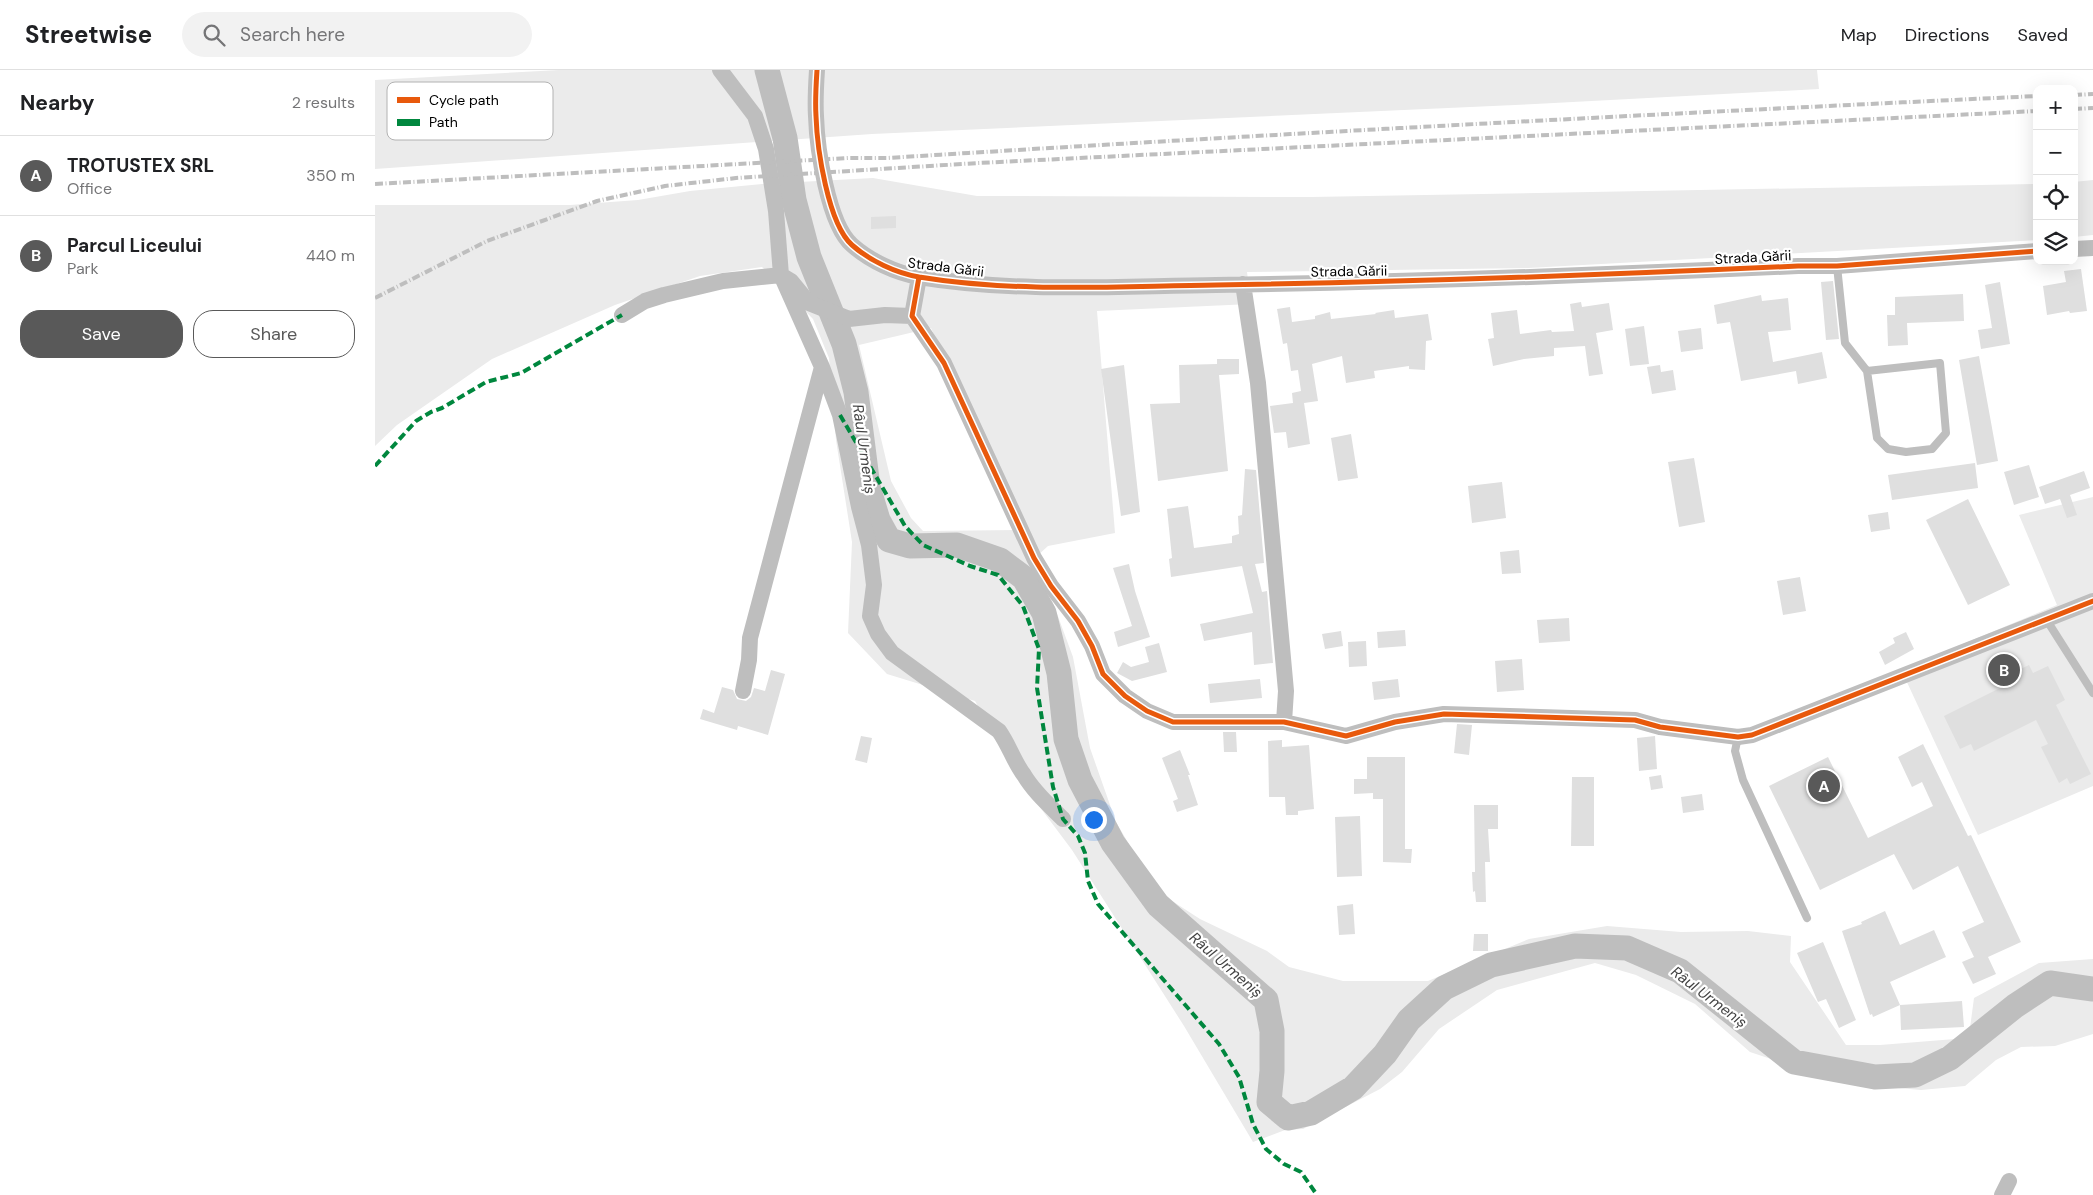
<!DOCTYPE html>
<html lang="en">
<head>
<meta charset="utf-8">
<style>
  body { margin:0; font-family:"DM Sans",sans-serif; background:#f2f2f2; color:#202124 }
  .controls { position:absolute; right:15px; top:15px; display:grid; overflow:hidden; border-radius:10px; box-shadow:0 5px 20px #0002 }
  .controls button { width:45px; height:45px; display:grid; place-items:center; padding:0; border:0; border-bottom:1px solid #e0e0e0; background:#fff; color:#202124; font:25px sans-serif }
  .you { position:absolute; left:718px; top:749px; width:18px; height:18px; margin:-12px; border:4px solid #fff; border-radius:50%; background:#1a73e8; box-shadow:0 0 0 8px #1a73e833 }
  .badge { display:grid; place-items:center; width:32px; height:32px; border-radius:50%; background:#595959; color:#fff; font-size:16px; font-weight:700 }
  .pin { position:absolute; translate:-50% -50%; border:2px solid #fff; box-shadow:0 1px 5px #0006 }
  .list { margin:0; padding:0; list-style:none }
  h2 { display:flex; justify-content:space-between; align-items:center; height:65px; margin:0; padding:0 20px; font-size:21px }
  h2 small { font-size:16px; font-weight:400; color:#757577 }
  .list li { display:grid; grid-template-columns:32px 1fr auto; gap:15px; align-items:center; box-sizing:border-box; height:80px; padding:0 20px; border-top:1px solid #e0e0e0 }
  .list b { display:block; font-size:19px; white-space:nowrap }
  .list p { margin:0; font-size:16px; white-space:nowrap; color:#757577 }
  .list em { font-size:16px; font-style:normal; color:#757577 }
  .actions { display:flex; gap:10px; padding:15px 20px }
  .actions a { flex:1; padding:11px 0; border:1px solid #595959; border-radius:20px; text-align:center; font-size:18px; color:#595959 }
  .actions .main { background:#595959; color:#fff }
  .icon { flex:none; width:28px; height:28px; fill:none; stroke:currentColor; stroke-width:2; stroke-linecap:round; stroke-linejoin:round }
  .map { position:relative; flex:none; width:1718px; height:1125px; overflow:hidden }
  header { display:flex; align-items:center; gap:30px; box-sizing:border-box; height:70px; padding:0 25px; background:#fff; border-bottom:1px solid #e0e0e0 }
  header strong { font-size:24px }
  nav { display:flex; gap:28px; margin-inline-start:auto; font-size:18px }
  .search { width:350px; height:45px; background:#f2f2f2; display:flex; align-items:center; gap:12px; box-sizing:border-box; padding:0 18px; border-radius:28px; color:#757577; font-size:19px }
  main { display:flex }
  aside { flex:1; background:#fff }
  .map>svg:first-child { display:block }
</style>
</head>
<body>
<header>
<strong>Streetwise</strong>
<div class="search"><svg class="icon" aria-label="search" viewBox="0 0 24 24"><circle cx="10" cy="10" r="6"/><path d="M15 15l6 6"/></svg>Search here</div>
<nav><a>Map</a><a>Directions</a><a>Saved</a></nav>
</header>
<main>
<aside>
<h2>Nearby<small>2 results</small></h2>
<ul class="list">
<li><span class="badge">A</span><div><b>TROTUSTEX SRL</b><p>Office</p></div><em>350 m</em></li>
<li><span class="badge">B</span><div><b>Parcul Liceului</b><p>Park</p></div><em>440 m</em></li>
</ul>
<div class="actions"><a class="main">Save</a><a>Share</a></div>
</aside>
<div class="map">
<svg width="1718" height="1125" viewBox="0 0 1718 1125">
  <rect width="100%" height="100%" fill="#fff"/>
  <path fill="#ebebeb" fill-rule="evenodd" d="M184,0H1442L1444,19L1160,34L497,64L0,99V10Z
    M498,108L602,126L936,127L1662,114V170L1153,198L872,202L876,234L722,241L740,463L673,476L661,487L698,587L715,678L741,752L769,800L791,827L825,849L892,881L914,897L968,911H1053L1154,869L1232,856L1306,862L1373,861L1416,866L1415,892L1471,975H1505L1580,969L1595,958L1599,928L1664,893L1718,889V964L1680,976L1646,977L1621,990L1590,1016L1546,1020L1467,1013L1375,982L1320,934L1261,905L1220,893L1122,920L1064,959L1027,1002L1005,1019L928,1059L910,1060L878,1072L809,956L697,780L652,720L600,631L512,604L473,563L477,472L461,370L454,288L438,249L387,197L325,206L240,235L117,289L22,355L0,376V135H195L263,130L315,121L387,114ZM556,258L645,460L548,461L536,448L516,411L484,275Z
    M1718,110V165L1699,167V112Z
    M1718,427V716L1603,765L1530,608L1578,578L1682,535L1644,445Z"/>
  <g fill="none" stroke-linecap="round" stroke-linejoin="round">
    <path stroke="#bebebe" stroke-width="25" d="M392,0L410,68L419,130L434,187L469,274L481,322L493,417L503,450L514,470L535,476L582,475L625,490L649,508L669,543L684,603L691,669L705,710L738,773L783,835L891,930L897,961V1001L894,1032L913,1048L936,1043L978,1018L1010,984L1034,950L1069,918L1116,895L1200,876L1252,878L1305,901L1419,992L1500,1007L1540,1005L1575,988L1640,936L1675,913L1718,919"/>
  </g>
  <path fill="#dfdfdf" d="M521,146V158L496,159V147Z
    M1706,199L1712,241L1695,243L1694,241L1672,245L1668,216L1691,212L1689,201Z
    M1458,211L1464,269L1451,270L1446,212Z
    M1625,212L1635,274L1606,279L1603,260L1617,258L1610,215Z
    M1588,224L1589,251L1532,253L1533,275L1513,276L1512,245H1520V227Z
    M1386,225L1387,231L1413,228L1416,260L1393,262L1398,292L1447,282L1452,308L1423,314L1421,301L1366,311L1355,252L1342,254L1339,235Z
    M1206,232L1207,237L1234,233L1238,260L1221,263L1228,304L1214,306L1210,276L1179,278V286L1149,289L1118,296L1113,269L1119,268L1116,243L1142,240L1145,264L1176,260L1177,262L1199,261L1195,234Z
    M915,237L917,252L940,249V246L955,242L956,249L1001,244L1000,243L1019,240L1020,248L1053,244L1057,270L1051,271L1050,300L1034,299V296L999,301L1000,308L971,313L967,286L937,294L943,331L929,333L935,374L913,378L911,362L899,363L895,336L918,333L917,323L926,321L923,300L916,301L912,273L908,274L902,239Z
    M1269,256L1274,294L1255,296L1250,259Z
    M1326,258L1328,279L1306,282L1303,261Z
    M1604,286L1623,391L1602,395L1584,290Z
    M842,289H864V304L844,305L853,401L783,411L775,334L805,333L804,295L842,294Z
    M749,295L765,442L746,446L726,299Z
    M1285,295L1286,302L1298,300L1301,320L1277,324L1272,297Z
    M976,364L983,408L963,411L956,368Z
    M1319,388L1330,452L1304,457L1293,392Z
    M1600,393L1603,418L1517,430L1513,405Z
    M1654,395L1664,427L1639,435L1629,402Z
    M870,399L881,400L889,493L880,494L887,522L892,521L898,593L879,595L877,562L829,571L825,554L878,543L867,496L796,507L794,489L797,488L792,439L813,436L819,478L857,473V466L864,464L863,446L867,445Z
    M1709,401L1715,418L1695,425L1702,445L1692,448L1685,429L1670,434L1664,417Z
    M1127,412L1131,448L1097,453L1093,416Z
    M1593,429L1635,515L1593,535L1551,450Z
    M1513,442L1515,459L1496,462L1493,445Z
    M1144,480L1146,503L1127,504L1125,482Z
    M754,494L760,521L775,567L743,577L739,562L757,556L738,498Z
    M1425,507L1431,541L1408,545L1402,511Z
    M1194,548L1195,571L1164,573L1162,550Z
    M1030,560L1031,576L1003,578L1002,562Z
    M966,561L968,576L950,579L947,564Z
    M1531,562L1539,579L1510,595L1504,582L1520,573L1518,568Z
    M991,571L992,596L974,597L973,572Z
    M784,573L792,602L757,611L742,603L748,592L756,597L774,592L770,577Z
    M1147,589L1149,620L1122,622L1120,591Z
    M1654,595L1658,603L1673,596L1690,630L1681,635L1716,704L1695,714L1692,708L1684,713L1666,677L1673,674L1661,650L1599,681L1596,674L1585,679L1569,646L1641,610L1637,603Z
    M396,600L410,604L393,665L363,656L362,660L325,649L328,639L339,643L347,617L358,620L362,629L371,631L376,627L379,618L390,621Z
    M885,609L887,628L835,633L833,614Z
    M1023,609L1025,627L999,630L997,612Z
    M1082,654L1097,655L1094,685L1079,683Z
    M848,662H861L862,682H849Z
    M486,666L497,668L492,693L480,690Z
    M1280,666L1282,699L1264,701L1262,668Z
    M907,670V677L934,675L939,739L923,741V745H911L910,727H894L893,671Z
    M1548,674L1593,766L1596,765L1646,872L1613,887L1621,904L1598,914L1587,892L1599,887L1587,862L1609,852L1583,796L1538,820L1519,784L1445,820L1394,716L1453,687L1493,768L1558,736L1547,712L1537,717L1523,687Z
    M805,680L815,705H813L823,735L802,742L798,731L803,729L787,688Z
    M992,687H1030V779H1037L1036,793L1008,792V729H998V723L979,724V709H992Z
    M1286,705L1288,718L1276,720L1274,707Z
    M1197,707H1219V776H1196Z
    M1327,724L1329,740L1308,743L1306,727Z
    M1099,735H1123V759H1113L1115,792H1110L1111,832H1101L1100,821L1098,822L1097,802H1100Z
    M985,746L987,806L962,807L960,747Z
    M978,834L980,864L964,865L962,836Z
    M1510,841L1525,875L1559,860L1571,887L1515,912L1525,935L1498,947L1497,944L1495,945L1467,861L1487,854L1486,852Z
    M1099,864H1113V881H1098Z
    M1448,872L1481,950L1464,958L1451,929L1443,932L1422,883Z
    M1587,931L1589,957L1526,960L1525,935Z"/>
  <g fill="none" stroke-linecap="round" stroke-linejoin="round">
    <path stroke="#bebebe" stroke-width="8" d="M1462,196L1470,273L1492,301L1502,368L1513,379L1531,382L1557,379L1571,363L1565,293L1492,301
      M1671,549L1718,623
      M1363,667L1360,681L1368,710L1432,848"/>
    <path stroke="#bebebe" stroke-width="16" d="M345,0L380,46L391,79L401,141L406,205L447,297L465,345L484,437L494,475L499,515L495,546L503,564L517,583L624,661C634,675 639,692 649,705C659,722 674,735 688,749
      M442,0C441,15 440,31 441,46C442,78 453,154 477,175C495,191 521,203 544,207C641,223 742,216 841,215C1035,212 1229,205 1423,196H1462L1662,181
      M1699,179L1718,178
      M544,207L537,246L569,293L659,488L676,516L703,551L717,576L728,604L750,626L772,641L798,652H909L971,666L1020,652L1069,644L1260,650L1285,657L1363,667L1377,665L1718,531
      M868,214L883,313L911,621L909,652
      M247,245L270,231L289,225L348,211L406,205L416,211L434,233L474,249L510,245L537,246
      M368,621L374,590L375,568L447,297
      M1627,1125L1634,1111"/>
    <path stroke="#bebebe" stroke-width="4" stroke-dasharray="8 2.5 1 2.5" stroke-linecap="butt" d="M1699,25L1718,24
      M1699,39L1718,38
      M0,114L473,88H512C895,64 1278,44 1662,26
      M0,228L112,171L222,131L290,116L361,108L603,93L1662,41"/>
    <path stroke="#00873e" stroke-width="4" stroke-dasharray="8 4" stroke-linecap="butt" d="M465,345L530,456L548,475L595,496L623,505L648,536L664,579L662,618L678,717L688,749L703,766L710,783L713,811L723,834L844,974L864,1007L878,1054L891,1079L909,1094L926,1102L942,1125
      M0,396L41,351L56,342L67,338L111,312L146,303L247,245"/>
    <defs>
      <path id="cycleway" d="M442,0C441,15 440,31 441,46C442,78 453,154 477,175C495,191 521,203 544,207C641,223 742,216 841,215C1035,212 1229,205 1423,196H1462L1662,181
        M544,207L537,246L569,293L659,488L676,516L703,551L717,576L728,604L750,626L772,641L798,652H909L971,666L1020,652L1069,644L1260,650L1285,657L1363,667L1377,665L1718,531"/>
    </defs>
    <use href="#cycleway" stroke="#fff" stroke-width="8"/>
    <use href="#cycleway" stroke="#e8590c" stroke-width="5"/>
  </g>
  <g text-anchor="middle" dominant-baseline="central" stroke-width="4.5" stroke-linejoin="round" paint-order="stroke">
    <g font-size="14" fill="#000" stroke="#fff">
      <text transform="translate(1378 187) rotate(-3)">Strada Gării</text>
      <text transform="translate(571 197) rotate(7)">Strada Gării</text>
      <text transform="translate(974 201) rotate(-1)">Strada Gării</text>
    </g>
    <g font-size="15" font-style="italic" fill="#434343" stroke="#fff">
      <text transform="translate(489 379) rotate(82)">Râul Urmeniș</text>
      <text transform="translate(851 895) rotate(41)">Râul Urmeniș</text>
      <text transform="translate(1334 927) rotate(37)">Râul Urmeniș</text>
    </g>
  </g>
  <rect x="12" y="12" width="166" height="58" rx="8" fill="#fff" stroke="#b2b2b2" stroke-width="1"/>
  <rect x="22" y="27" width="23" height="6" fill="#e8590c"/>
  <rect x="22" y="49" width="23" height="7" fill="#00873e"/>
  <g font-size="14" fill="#000">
    <text x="54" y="35">Cycle path</text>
    <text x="54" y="57">Path</text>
  </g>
</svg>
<div class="controls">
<button>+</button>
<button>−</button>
<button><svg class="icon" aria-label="locate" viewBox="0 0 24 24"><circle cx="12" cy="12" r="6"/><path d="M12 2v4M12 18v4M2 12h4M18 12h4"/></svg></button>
<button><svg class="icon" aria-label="layers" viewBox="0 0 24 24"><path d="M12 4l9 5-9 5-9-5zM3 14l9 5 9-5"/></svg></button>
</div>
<div class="you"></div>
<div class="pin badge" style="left:1449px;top:716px">A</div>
<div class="pin badge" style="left:1629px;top:600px">B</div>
</div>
</main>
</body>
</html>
